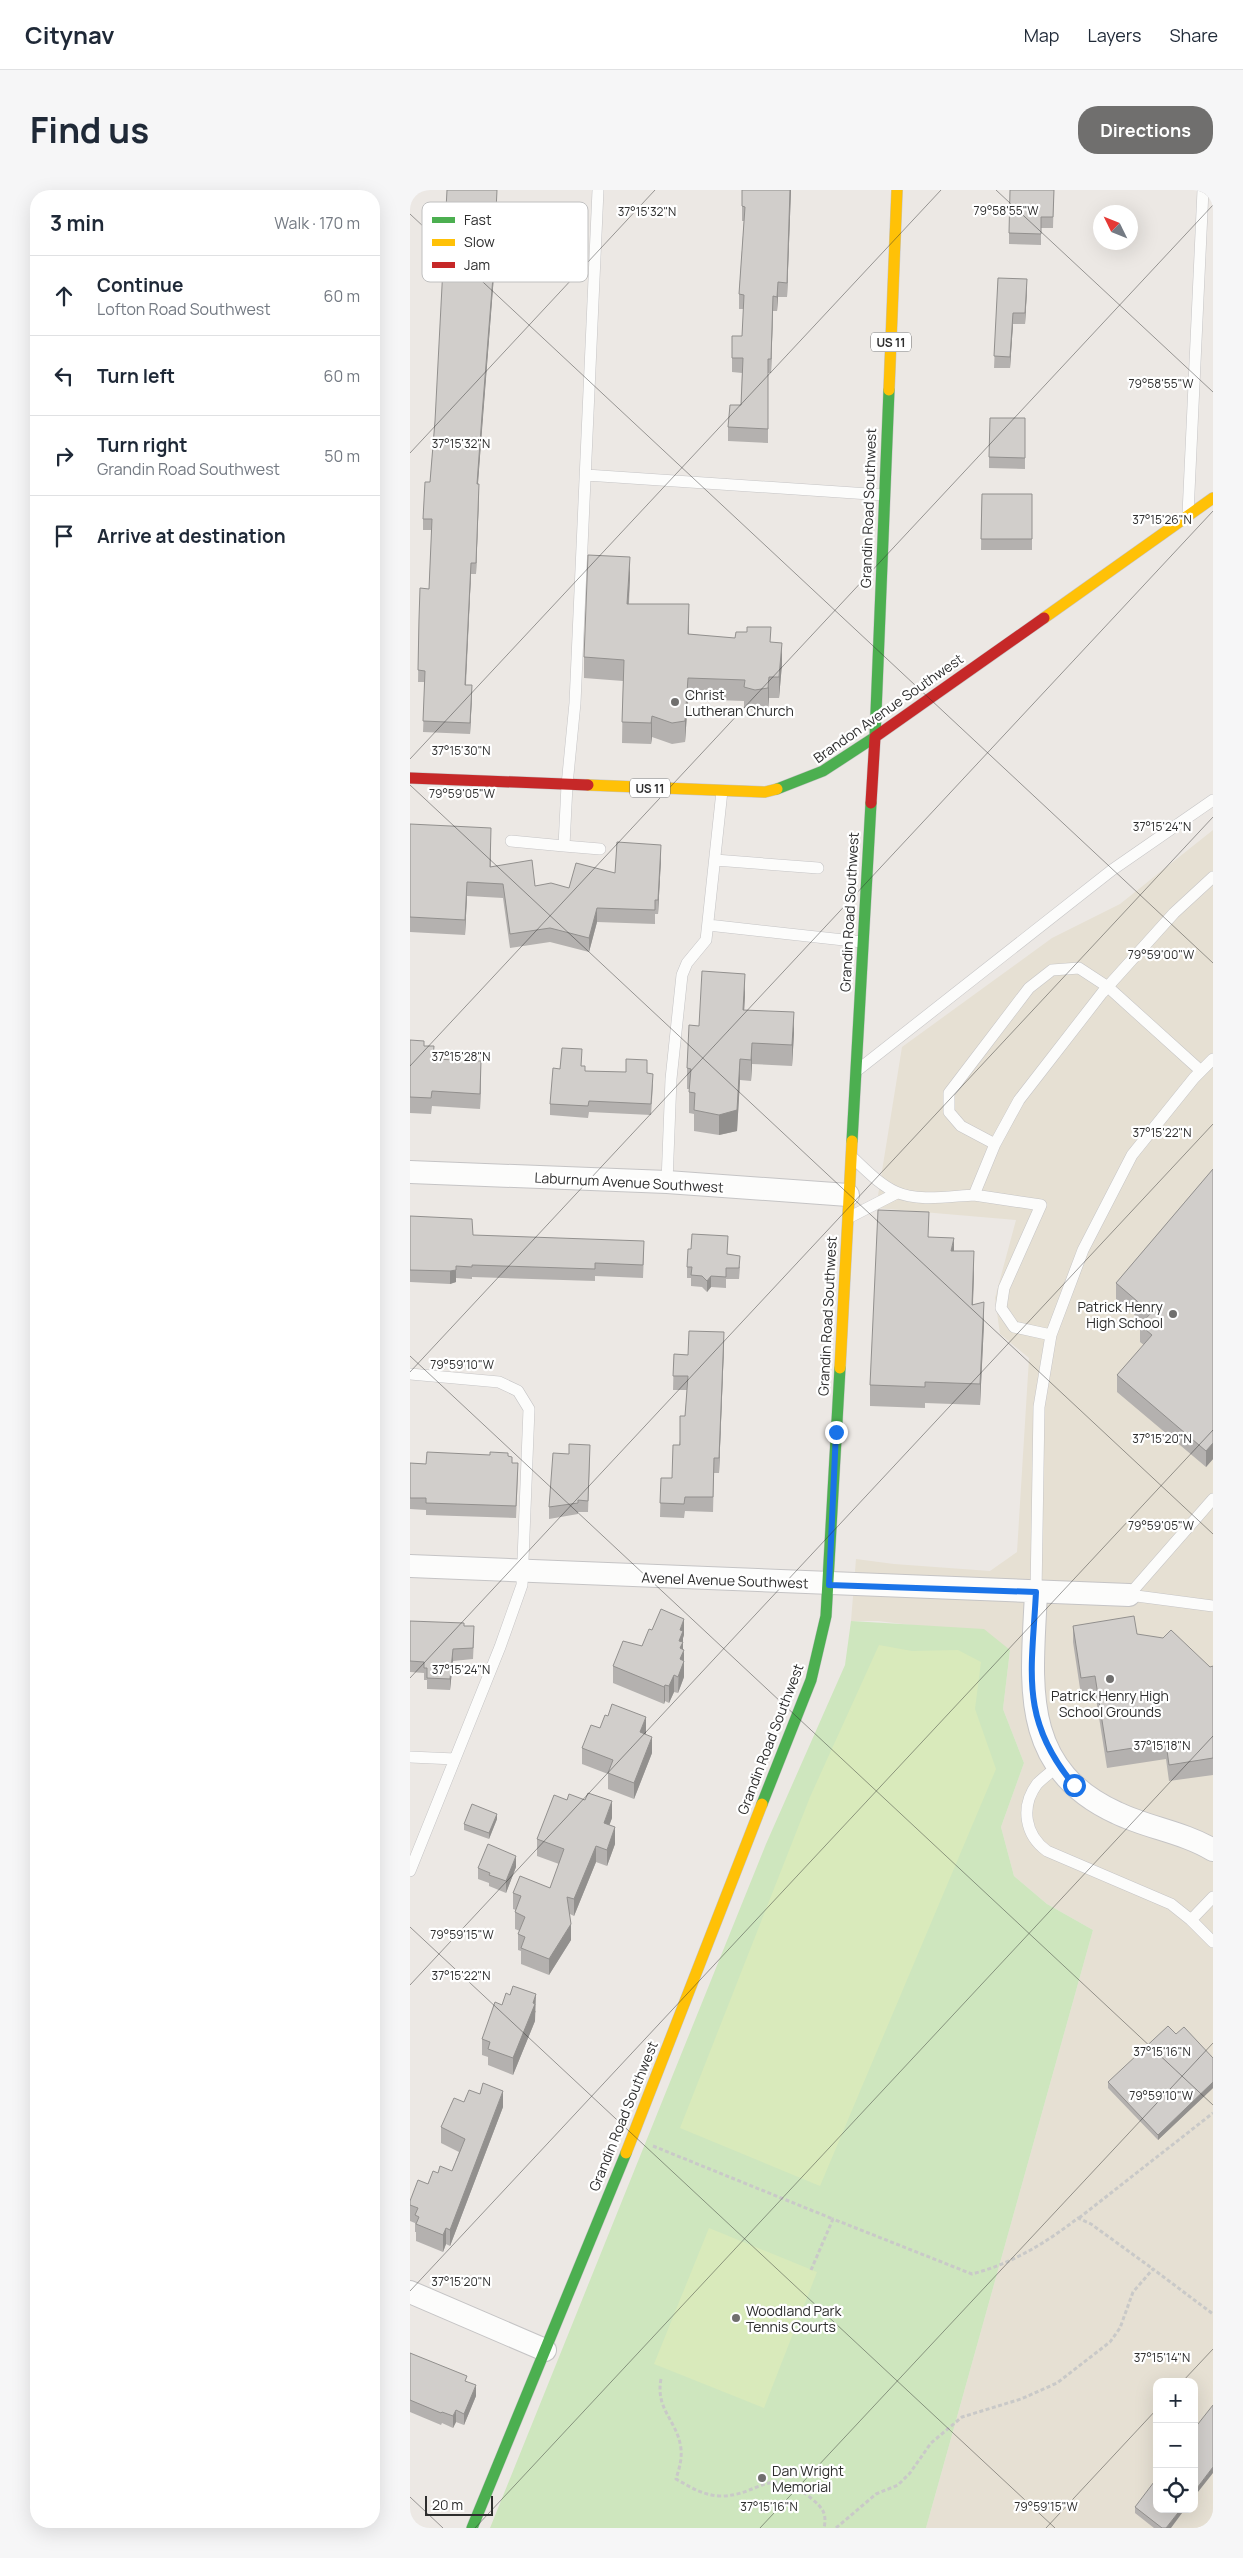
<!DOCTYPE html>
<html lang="en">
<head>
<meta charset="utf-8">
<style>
  body { margin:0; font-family:Manrope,sans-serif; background:#f6f6f7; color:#1f2937 }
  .controls { position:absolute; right:15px; bottom:15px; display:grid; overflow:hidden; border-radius:10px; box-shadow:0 5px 20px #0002 }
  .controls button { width:45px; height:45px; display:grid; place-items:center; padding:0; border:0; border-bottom:1px solid #e0e1e3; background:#fff; color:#1f2937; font:25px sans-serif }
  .compass { position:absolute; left:683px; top:15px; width:45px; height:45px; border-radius:50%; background:#fff; box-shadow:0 5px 20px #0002; rotate:313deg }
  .scale { position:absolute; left:15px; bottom:12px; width:68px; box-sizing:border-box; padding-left:5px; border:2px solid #2e2e2e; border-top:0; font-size:14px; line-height:18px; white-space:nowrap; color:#2e2e2e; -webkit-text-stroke:4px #fff; paint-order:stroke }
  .stop { position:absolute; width:15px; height:15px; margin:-11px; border:4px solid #1a73e8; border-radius:50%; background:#fff }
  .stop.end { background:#1a73e8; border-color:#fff; box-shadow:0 1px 5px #0008 }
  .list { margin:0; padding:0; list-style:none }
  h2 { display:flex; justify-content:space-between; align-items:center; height:65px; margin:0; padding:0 20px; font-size:21px }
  h2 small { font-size:16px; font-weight:400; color:#747a83 }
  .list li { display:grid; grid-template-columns:32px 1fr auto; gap:15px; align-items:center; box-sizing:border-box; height:80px; padding:0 20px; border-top:1px solid #e0e1e3 }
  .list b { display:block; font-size:19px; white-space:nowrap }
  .list p { margin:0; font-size:16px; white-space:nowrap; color:#747a83 }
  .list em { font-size:16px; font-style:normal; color:#747a83 }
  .icon { flex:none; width:28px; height:28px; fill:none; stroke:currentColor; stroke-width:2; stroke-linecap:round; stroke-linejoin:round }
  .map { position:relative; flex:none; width:803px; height:2338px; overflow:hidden; border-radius:20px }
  header { display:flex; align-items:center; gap:30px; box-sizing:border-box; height:70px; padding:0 25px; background:#fff; border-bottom:1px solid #e0e1e3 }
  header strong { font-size:24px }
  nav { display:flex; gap:28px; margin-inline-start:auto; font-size:18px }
  .intro { display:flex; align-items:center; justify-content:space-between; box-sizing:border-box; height:120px; padding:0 30px }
  h1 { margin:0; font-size:35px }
  .button { padding:12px 22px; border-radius:20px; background:#706f6e; color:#fff; font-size:18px; font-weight:700 }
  main { display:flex; gap:30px; padding:0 30px }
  aside { flex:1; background:#fff; border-radius:20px; box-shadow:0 5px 20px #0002 }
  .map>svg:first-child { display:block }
</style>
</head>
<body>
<header>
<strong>Citynav</strong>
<nav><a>Map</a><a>Layers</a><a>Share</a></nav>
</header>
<div class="intro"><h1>Find us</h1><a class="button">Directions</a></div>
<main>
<aside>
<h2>3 min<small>Walk · 170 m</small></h2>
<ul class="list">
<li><svg class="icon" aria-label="ahead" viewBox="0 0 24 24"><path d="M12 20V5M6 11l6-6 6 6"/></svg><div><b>Continue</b><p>Lofton Road Southwest</p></div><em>60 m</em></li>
<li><svg class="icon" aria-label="left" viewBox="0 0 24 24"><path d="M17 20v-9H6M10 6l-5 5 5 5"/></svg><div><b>Turn left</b></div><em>60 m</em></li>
<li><svg class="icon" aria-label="right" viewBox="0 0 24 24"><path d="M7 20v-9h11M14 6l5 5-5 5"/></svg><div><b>Turn right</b><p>Grandin Road Southwest</p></div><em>50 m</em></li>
<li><svg class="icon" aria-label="arrive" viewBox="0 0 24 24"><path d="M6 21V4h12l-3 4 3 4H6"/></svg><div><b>Arrive at destination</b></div></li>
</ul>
</aside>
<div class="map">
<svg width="803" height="2338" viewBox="0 0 803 2338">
  <rect width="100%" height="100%" fill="#ece8e4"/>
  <path fill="#e6e0d3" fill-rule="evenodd" d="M803,640V2338H516L683,1740L637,1714L604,1686L591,1637L614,1573L593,1519L600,1460L518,1437L468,1431H441L446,1369L484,1374L580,1381L607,1362L619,1168L590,1144L585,1108L606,1030L466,1018L492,857L642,748L710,714ZM747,2192H784V2319H747Z"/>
  <path fill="#cee6be" d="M441,1431L574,1439L600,1460L593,1519L614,1573L591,1637L604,1686L637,1714L683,1740L516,2338H80L356,1654L435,1475Z"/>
  <path fill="#d9eabb" d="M469,1455L502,1461L548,1460L571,1472L565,1519L586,1579L410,1996L270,1938L400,1607Z
    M299,2038L407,2082L354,2218L244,2174Z"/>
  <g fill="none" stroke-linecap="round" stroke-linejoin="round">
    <defs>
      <path id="lane" d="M176,285L474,305
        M778,324L793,0
        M101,651L154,656L157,595L165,513L188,0
        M154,656L190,659
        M305,670L408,678
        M298,735L452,752
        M449,879L702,680L803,610
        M585,954L551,936L539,922V903L619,798L642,780L669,778L698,797L791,881
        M443,968C456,980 470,995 486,1002C508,1012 541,1006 564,1005
        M257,992L261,889L272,785L277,773L296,750L312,601
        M440,1027L487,1003
        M641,1145L604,1137L591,1118L594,1098L631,1015L564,1005L585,954L609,910L692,803L764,723L803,687
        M0,1184L89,1192L108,1201L119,1219L112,1395L90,1457L0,1681
        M626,1403L629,1217L641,1145L673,1060L722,965L784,888L803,869
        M719,1405L803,1309
        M719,1405L803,1416
        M0,1567L45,1569
        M648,1576C641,1582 633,1588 627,1594C610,1617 615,1645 637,1661L761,1714L781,1730
        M803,1707L781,1730L803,1752"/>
      <path id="street" d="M0,982L257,992L438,1005
        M0,1376L719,1405
        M626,1403C622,1492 608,1578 707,1623C738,1638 773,1642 803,1660
        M0,2102L135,2160"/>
      <path id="fast" d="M367,599L413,581L465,547L479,200
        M442,951L461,613
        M352,1614L401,1490L416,1426L430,1178
        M62,2338L216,1963"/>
      <path id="slow" d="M479,200L487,0
        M634,428L803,308
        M178,595L355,602L367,599
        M430,1178L442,951
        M216,1963L352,1614"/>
      <path id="jam" d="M0,588L178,595
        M461,613L465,547L634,428"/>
    </defs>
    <use href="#lane" stroke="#c5c4c5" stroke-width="12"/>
    <use href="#street" stroke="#c5c4c5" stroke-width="24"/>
    <use href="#fast" stroke="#c5c4c5" stroke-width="12"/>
    <use href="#slow" stroke="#c5c4c5" stroke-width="12"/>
    <use href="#jam" stroke="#c5c4c5" stroke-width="12"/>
    <path stroke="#c9c9c8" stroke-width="3" stroke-dasharray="4 2.5" stroke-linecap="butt" d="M243,1956L423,2029
      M669,2028L803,1923
      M401,2080L423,2029L562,2084C601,2074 636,2053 668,2028L681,2034L743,2079
      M251,2189C245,2220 268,2231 271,2259C272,2270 269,2279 266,2289C280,2297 293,2305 309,2306C350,2307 360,2272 402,2309C413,2318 417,2324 414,2338
      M426,2338L466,2304L488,2295L500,2283L521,2253L552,2227L611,2209L647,2193L700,2152L710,2138L723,2102L743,2079L803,2124"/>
    <use href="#lane" stroke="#fcfcfb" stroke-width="11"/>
    <use href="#street" stroke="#fcfcfb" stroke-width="22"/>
    <use href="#fast" stroke="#4caf50" stroke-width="11"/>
    <use href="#slow" stroke="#ffc107" stroke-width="11"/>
    <use href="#jam" stroke="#c62828" stroke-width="11"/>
  </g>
  <path fill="#b4b1af" d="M381,0L377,107H368L367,121H363L361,183H358V253L318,251V237L331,215L332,183L322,182V168L332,146L334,119H329V104L334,31H332V16Z
    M644,0L643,38H631V55L599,54V43Z
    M87,10L86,42L89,62L88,86L84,85L72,237L68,294L69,305L66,384H61L56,495L62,506L60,544L13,542L15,492H8L9,429L19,399L22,340H13V329L20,292L25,231Z
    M588,88L617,100L615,134H603L600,178H584Z
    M615,228V279L579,278V267Z
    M572,304H622V360H571Z
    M220,388L219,414L279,435V444L361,452L372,474L369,508H359L358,519L345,521L334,518V511L278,509L275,552L262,554L242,547L241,554L212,553L213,491L174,488V467Z
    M0,634L81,653V677L125,696L159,698L251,669L248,724H245V734L187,732L179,762L140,752L100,758L93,708L57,706L55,745L0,742Z
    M335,805L334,820L384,843L382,876L342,874L341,891L330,890L327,941L309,945L284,941V924L279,923V899H277V878L289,836Z
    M0,850L14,856L24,869L71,887L70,919L22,916L21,924L0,923Z
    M172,876L175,881L237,883L243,895L241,925L179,922L178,928L140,925V914L150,879Z
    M803,979V1269L796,1277L707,1202V1185L734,1155L730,1152V1135L733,1132L706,1109V1093Z
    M0,1026L63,1045L234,1063L233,1088L185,1086V1091L62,1087V1089L46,1088V1092L40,1094L0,1092Z
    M519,1047L544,1061L564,1082L563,1114L574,1133L570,1215L515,1213V1218L460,1216V1195Z
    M318,1064L330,1077L329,1089H316V1098L301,1097L297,1102L292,1097L281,1096V1088H277V1077Z
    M314,1156L309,1283H304L303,1322L275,1321L274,1328L250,1327L251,1288H262L275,1226L277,1200H263L264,1164L278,1165Z
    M98,1266L108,1284L106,1328L16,1325V1320L0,1319V1273L16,1274Z
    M180,1267L178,1322H168V1324L139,1329V1317Z
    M0,1431L54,1436L64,1448L63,1469L43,1471L40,1500L17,1499V1490H14V1483L0,1482Z
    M663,1436L727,1444L800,1477L803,1476V1585L759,1591L756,1569L697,1578L685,1502L671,1505L663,1452Z
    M242,1440L274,1445L273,1448V1460L274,1487L268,1503L264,1502L259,1513L255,1511L254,1514L203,1493V1476L232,1456Z
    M190,1538L236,1543L235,1544L242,1563L224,1609L198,1599V1584L172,1574V1558Z
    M202,1628L199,1635L205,1654L197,1676L186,1672L164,1726L160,1724L161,1750L139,1785L111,1774V1761L108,1760V1744L110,1741L105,1739V1722L106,1720L103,1719V1703L140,1698L149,1674L127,1666V1649Z
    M87,1629L79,1649L54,1640V1634Z
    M106,1677L96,1703L79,1696V1693L68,1689V1678Z
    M92,1815L126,1821L125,1823V1831L103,1885L78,1875V1867L72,1865V1849Z
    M766,1844L803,1868V1898L748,1950L698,1898V1892Z
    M54,1912L93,1917L40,2056L36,2054L33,2062L6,2051V2042H5V2033L0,2031V2011L18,1994L28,1983L42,1981L49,1962L31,1953V1937Z
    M0,2163L57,2192L66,2206L54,2235L46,2232L43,2238L32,2233L31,2235L0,2222Z
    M725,2317L761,2338H744L725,2323Z"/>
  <path fill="#92908e" d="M380,0H381L377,107V93Z
    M84,74V85L67,305V294Z
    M617,89V100L615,134V123Z
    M368,92V107L367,121V107Z
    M363,106V121L361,183V169Z
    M603,123V134L600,178V167Z
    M69,294V305L66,384V373Z
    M220,367V388L217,435V414Z
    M61,373V384L55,506V495Z
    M279,414V435L278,465V444Z
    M372,453V474L369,508V487Z
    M359,487V508L358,519V498Z
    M278,488V509L275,552V531Z
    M62,495V506L60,544V533Z
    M242,526V547L241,554V533Z
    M251,655V669L248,724V710Z
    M57,692V706L55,745V730Z
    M187,718V732L179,762V748Z
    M335,784V805L333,841V820Z
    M384,822V843L382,876V855Z
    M342,853V874L341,891V870Z
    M330,869V890L327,941L309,945V925Z
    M71,871V887L70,919V904Z
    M544,1048V1069L541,1061Z
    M564,1061V1082L562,1136V1115Z
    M46,1080V1092L40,1094V1081Z
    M301,1086V1097L297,1102V1091Z
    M574,1112V1133L570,1215V1194Z
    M314,1142V1156L309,1283V1268Z
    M803,1253V1269L796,1277V1261Z
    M274,1429V1445L273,1448V1463L274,1460V1487L268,1503L270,1440Z
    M43,1459V1471L40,1500V1489Z
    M264,1485V1502L259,1513V1496Z
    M255,1495V1511L254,1514V1497Z
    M236,1527V1543L230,1559V1542Z
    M242,1547V1563L224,1609V1593Z
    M202,1611V1628L194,1650V1633Z
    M87,1624V1629L79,1649V1643Z
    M205,1637V1654L197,1676V1660Z
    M186,1656V1672L164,1726V1709Z
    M106,1666V1677L96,1703V1691Z
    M161,1734V1750L139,1785V1769Z
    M126,1804L125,1831L103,1885V1868Z
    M803,1892V1898L748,1950V1945Z
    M93,1901V1917L40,2056V2040Z
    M36,2038V2054L33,2062V2045Z
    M66,2195V2206L54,2235V2224Z
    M46,2220V2232L43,2238V2226Z
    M803,2277V2283L784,2307V2302Z
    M771,2319H775L761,2338H756Z"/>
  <path fill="#d1cecb" stroke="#92908e" d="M37,0H87L85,42H87L86,50L89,51L88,74H84L72,225L67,294H69L66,373H61L55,495H62L60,533L13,531L15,481L8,480L9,429L10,398L19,399L22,329H13L15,292H20L25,231Z
    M332,0H380L377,93L368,92L367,107L363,106L361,169H358V239L318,237L320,215H331L333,168H322V146H332L334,105L329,104L335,17L332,16Z
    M600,0H644L643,27H631V44L599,43Z
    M588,88L617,89L615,123H603L600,167L584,166Z
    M580,228H615V268L579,267Z
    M572,304H622V349H571Z
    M178,365L220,367L217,414H279L278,444L325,448L326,442H337V437H361L360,452L372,453L369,487H359L358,498L345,500L334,497L335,490L278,488L275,531L262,533L242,526L241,533L212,532L214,470L174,467Z
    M0,634L81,638L80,677L122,670L125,696L141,693L159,698L166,673L205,683L207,652L251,655L248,710H245V720L187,718L179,748L140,738L100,744L93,694L57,692L55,730L0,727Z
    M292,781L335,784L333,820L384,822L382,855L342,853L341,870L330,869L327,920L309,925L284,920L285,903L279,902L281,879L277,878L279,835L289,836Z
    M0,850L14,851V856H24L23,869L71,871L70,904L22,901L21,908L0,907Z
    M152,858L172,859L171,876H175V881L216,882V869L237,870V883L243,884L241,914L179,911L178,916L140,914L143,878L150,879Z
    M803,979V1253L796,1261L707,1185L742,1145L730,1135L741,1123L706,1093Z
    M468,1020L519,1022L518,1047L544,1048L541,1061H564L562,1115L574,1112L570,1194L515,1192V1197L460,1195Z
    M0,1026L62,1029L63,1045L234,1051L233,1075L185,1073V1079L62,1075V1077L46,1076V1080L40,1081L0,1080Z
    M282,1044L318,1046L317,1064L330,1066L329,1078H316V1087L301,1086L297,1091L292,1086L281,1085L282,1077H277L278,1059H281Z
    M279,1141L314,1142L309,1268H304L303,1307H275L274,1314L250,1313L251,1288H262L263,1255H270V1226H275L278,1186H263L264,1164L278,1165Z
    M159,1254L180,1255L178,1311L168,1310V1313L139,1317L143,1263L159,1264Z
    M17,1262L80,1265V1262L98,1263V1266L102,1267V1273H108L106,1316L16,1313V1308H0V1273L16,1274Z
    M251,1419L274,1429L270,1440L273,1441L269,1451L273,1452L270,1458L274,1460L270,1469L274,1471L268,1487L264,1485L259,1496L255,1495L254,1497L203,1476L213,1451L232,1456L239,1439L242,1440Z
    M724,1426L727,1444L753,1448L761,1440L800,1477L803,1476V1568L759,1575L756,1553L697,1562L685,1486L671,1488L663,1436Z
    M0,1431L54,1433V1436H64L63,1458L43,1459L40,1489L17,1488V1478H14V1472L0,1471Z
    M202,1514L236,1527L230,1542L242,1547L224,1593L198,1583L203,1570L172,1558L181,1535L190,1538L195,1525L198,1526Z
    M178,1603L202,1611L194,1633L205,1637L197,1660L186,1656L164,1709L157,1707L161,1734L139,1769L111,1758L115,1747L108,1744L115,1727L105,1722L111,1706L103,1703L110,1686L140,1698L154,1659L127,1649L144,1605L157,1610L159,1604L175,1610Z
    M62,1614L87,1624L79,1643L54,1634Z
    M78,1654L106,1666L96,1691L79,1685L80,1683L68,1678Z
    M103,1796L126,1804L123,1813L125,1814L103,1868L78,1859L80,1852L72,1849L85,1812L92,1815L96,1803L100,1805Z
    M758,1836L766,1844L774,1837L803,1868V1892L748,1945L698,1892Z
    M73,1893L93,1901L40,2040L36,2038L33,2045L6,2034L9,2027L5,2025L8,2018L0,2015V2011L8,1990L18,1994L23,1981L28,1983L30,1976L42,1981L55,1949L31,1937L44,1908L54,1912L59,1900L70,1904Z
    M0,2163L57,2186L55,2191L66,2195L54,2224L46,2220L43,2226L32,2222L31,2223L0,2210Z
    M803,2215V2277L784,2302V2239Z
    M747,2288V2319H771L756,2338H752L725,2317Z"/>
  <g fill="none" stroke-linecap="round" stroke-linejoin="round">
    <path stroke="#1a73e8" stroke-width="6" d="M426,1242L419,1395L626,1402C622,1481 609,1529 664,1595"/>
  </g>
  <path fill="none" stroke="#2e2e2e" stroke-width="1" stroke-opacity="0.45" d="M586,0L803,202M0,24L803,773M0,263L245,0M0,569L531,0M0,595L803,1344M0,876L803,15M0,1166L803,1915M0,1182L803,321M0,1488L803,627M0,1737L645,2338M0,1795L803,934M0,2101L803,1240M772,2192L803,2159M0,2307L33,2338M65,2338L803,1546M350,2338L803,1853M636,2338L747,2219"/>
  <g fill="#706f6e" stroke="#fff" stroke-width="2">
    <circle cx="265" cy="512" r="5"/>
    <circle cx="763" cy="1124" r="5"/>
    <circle cx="700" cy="1489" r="5"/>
    <circle cx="326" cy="2128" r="5"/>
    <circle cx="352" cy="2288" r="5"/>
  </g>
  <g text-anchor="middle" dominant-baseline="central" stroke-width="4.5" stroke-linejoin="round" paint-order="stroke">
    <g fill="#fff" stroke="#6d6d6d" stroke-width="1">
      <rect x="461" y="142.5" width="40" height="19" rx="4"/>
      <rect x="220" y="588.5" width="40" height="19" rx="4"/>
    </g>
    <g font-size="12" font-weight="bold" fill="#2e2e2e">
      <text x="481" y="152">US 11</text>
      <text x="240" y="598">US 11</text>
    </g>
    <g font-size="14" fill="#2e2e2e" stroke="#fff">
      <text transform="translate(458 318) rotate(-88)">Grandin Road Southwest</text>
      <text transform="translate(478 518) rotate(-35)">Brandon Avenue Southwest</text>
      <text transform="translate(439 722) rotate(-87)">Grandin Road Southwest</text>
      <text transform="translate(219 992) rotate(3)">Laburnum Avenue Southwest</text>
      <text transform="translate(417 1126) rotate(-87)">Grandin Road Southwest</text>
      <text transform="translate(315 1390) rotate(2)">Avenel Avenue Southwest</text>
      <text transform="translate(360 1549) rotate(-69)">Grandin Road Southwest</text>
      <text transform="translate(213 1926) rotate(-68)">Grandin Road Southwest</text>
    </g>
    <g font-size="14" fill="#2e2e2e" stroke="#fff" text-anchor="start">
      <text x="275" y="504">Christ<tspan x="275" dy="16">Lutheran Church</tspan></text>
      <text x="753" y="1116" text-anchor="end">Patrick Henry<tspan x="753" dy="16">High School</tspan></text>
      <text x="700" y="1505" text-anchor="middle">Patrick Henry High<tspan x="700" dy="16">School Grounds</tspan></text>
      <text x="336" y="2120">Woodland Park<tspan x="336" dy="16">Tennis Courts</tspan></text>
      <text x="362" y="2280">Dan Wright<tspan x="362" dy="16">Memorial</tspan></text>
    </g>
  </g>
  <rect x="12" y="12" width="166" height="80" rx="8" fill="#fff" stroke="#c0c0c0" stroke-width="1"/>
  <rect x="22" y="27" width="23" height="6" fill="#4caf50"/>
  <rect x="22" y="49" width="23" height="7" fill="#ffc107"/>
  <rect x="22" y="72" width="23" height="6" fill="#c62828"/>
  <g font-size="14" fill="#2e2e2e">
    <text x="54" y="35">Fast</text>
    <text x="54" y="57">Slow</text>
    <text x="54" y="80">Jam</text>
  </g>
  <g font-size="12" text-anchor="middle" fill="#2e2e2e" stroke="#fff" stroke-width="4.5" stroke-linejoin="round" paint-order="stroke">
    <text x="596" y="25">79°58'55"W</text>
    <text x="237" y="26">37°15'32"N</text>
    <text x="751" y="198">79°58'55"W</text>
    <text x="51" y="258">37°15'32"N</text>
    <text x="752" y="334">37°15'26"N</text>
    <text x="51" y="565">37°15'30"N</text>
    <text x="52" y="608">79°59'05"W</text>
    <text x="752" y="641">37°15'24"N</text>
    <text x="751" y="769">79°59'00"W</text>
    <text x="51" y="871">37°15'28"N</text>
    <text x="752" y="947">37°15'22"N</text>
    <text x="52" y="1179">79°59'10"W</text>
    <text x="752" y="1253">37°15'20"N</text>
    <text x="751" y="1340">79°59'05"W</text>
    <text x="51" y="1484">37°15'24"N</text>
    <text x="752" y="1560">37°15'18"N</text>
    <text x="52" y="1749">79°59'15"W</text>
    <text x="51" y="1790">37°15'22"N</text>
    <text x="752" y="1866">37°15'16"N</text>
    <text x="751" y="1910">79°59'10"W</text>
    <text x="51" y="2096">37°15'20"N</text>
    <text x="752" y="2172">37°15'14"N</text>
    <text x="359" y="2321">37°15'16"N</text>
    <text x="636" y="2321">79°59'15"W</text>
  </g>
</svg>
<div class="controls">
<button>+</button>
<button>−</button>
<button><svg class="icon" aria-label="locate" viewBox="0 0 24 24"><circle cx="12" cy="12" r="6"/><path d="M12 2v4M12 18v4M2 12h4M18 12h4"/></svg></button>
</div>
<svg class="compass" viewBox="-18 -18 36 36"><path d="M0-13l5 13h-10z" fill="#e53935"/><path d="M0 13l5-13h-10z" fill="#747a83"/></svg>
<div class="scale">20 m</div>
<div class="stop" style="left:664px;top:1595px"></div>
<div class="stop end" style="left:426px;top:1242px"></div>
</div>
</main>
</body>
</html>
